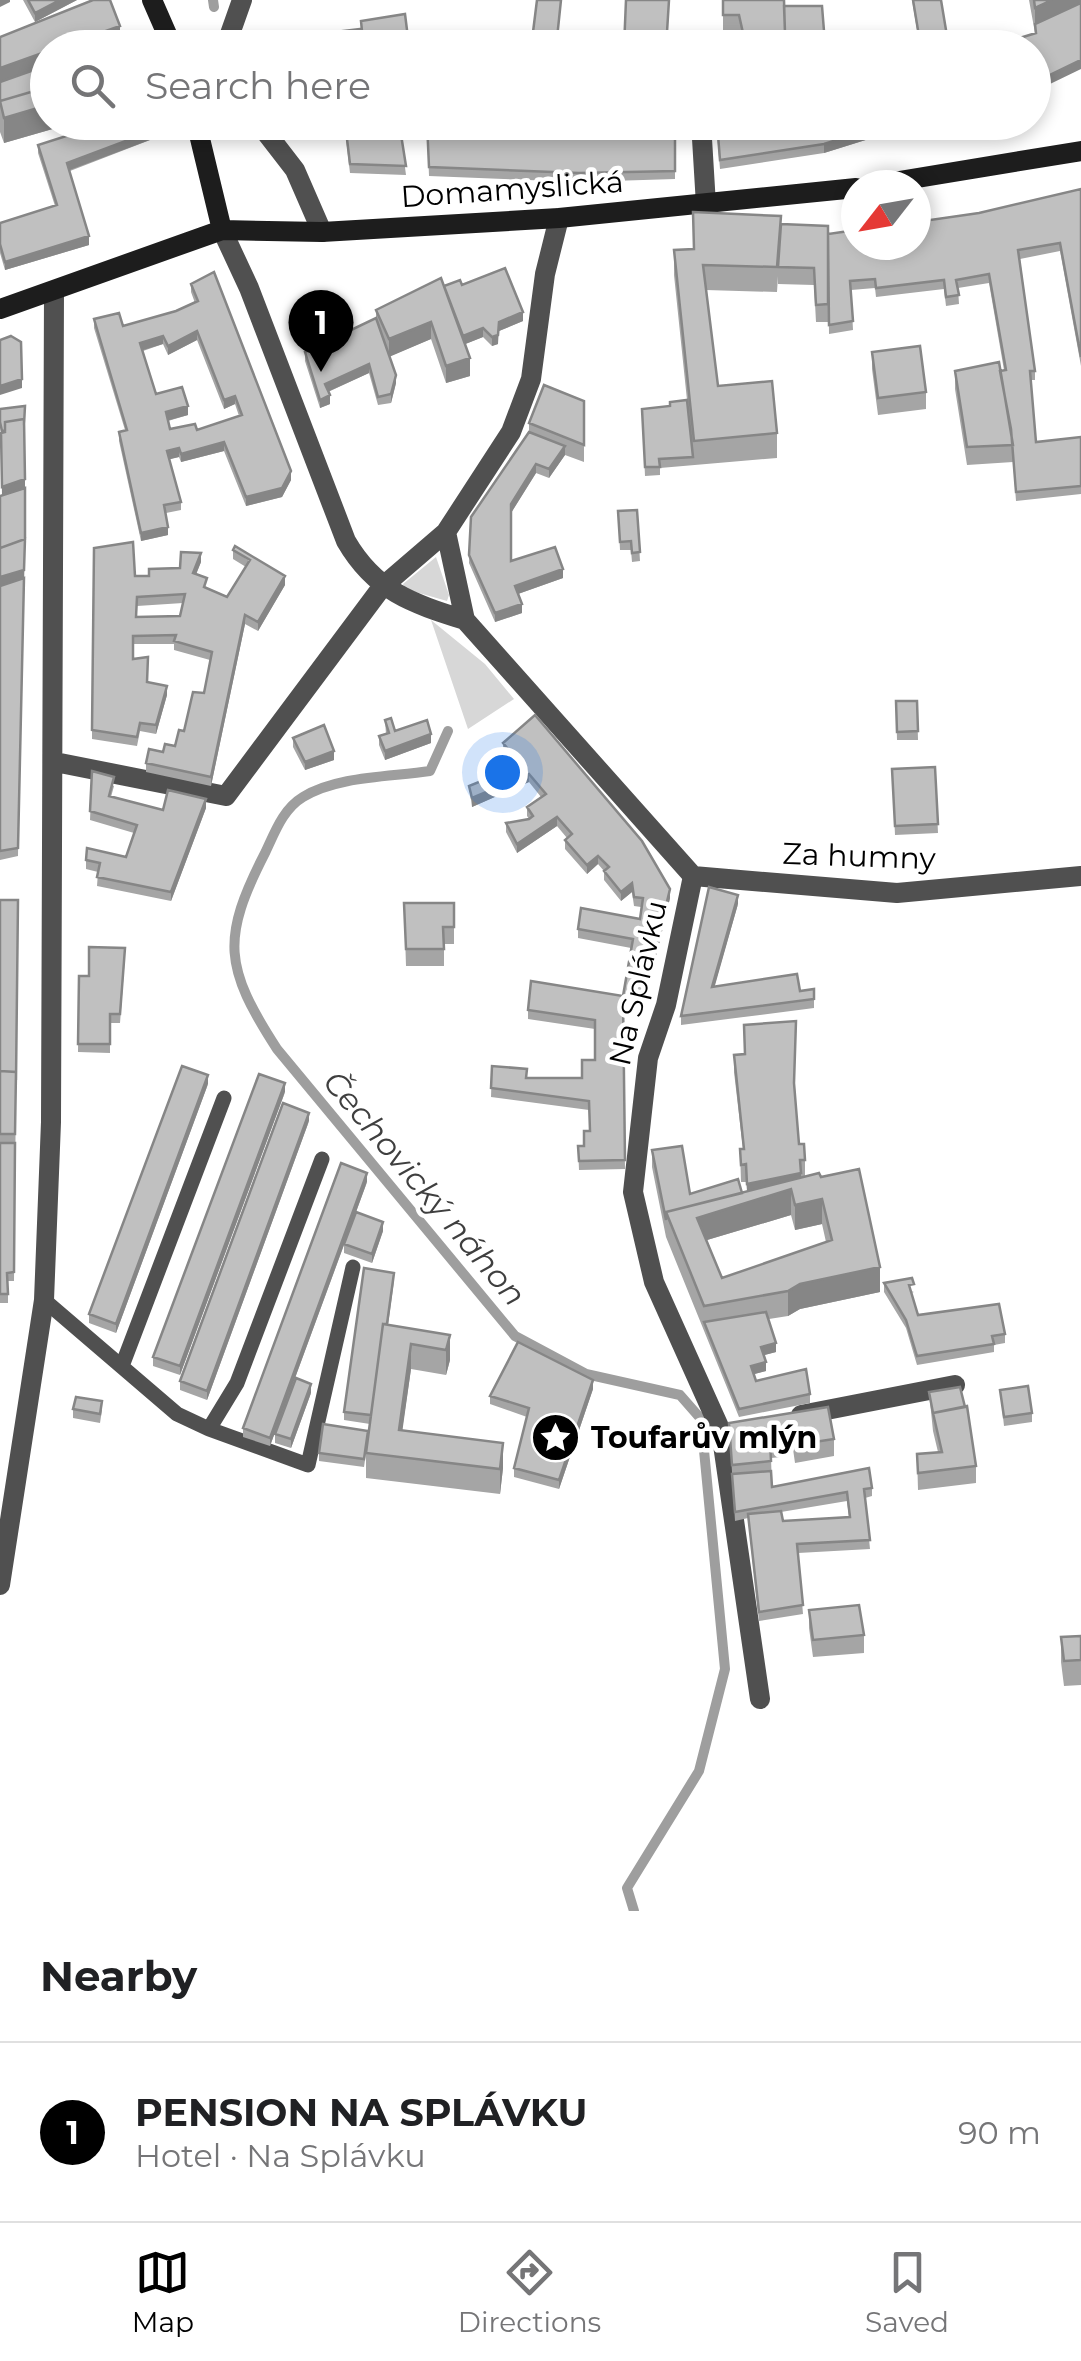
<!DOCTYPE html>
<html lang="en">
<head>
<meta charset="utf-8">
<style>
  body { margin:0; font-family:Montserrat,sans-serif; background:#f6f6f6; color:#202124 }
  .compass { position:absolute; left:841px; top:170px; width:90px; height:90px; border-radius:50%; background:#fff; box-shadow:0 5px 15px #0003; rotate:239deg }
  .you { position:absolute; left:502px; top:772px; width:35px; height:35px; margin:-25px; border:8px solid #fff; border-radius:50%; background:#1a73e8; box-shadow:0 0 0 15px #1a73e833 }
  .badge { display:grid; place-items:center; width:65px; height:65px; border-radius:50%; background:#000; color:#fff; font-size:32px; font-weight:700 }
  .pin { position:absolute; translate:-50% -82px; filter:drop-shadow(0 2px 5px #0008) }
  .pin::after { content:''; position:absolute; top:52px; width:35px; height:30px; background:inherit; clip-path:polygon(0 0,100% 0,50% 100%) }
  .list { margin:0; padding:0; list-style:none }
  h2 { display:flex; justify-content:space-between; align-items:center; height:130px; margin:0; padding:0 40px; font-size:42px }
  h2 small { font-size:32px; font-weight:400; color:#757577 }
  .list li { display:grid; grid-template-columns:65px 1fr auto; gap:30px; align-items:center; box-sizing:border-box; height:180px; padding:0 40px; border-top:2px solid #e0e0e0 }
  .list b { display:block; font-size:38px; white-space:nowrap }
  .list p { margin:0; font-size:32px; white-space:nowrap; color:#757577 }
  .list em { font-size:32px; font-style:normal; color:#757577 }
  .icon { flex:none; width:55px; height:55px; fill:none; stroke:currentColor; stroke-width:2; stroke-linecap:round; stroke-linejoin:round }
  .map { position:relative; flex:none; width:1081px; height:1911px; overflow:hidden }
  .search { position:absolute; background:#fff; box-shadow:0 5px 15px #0003; left:30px; right:30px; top:30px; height:110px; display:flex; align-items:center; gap:25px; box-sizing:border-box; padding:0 35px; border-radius:55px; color:#757577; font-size:38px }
  .sheet { height:310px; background:#fff }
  nav { display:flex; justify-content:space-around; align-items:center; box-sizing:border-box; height:140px; border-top:2px solid #e0e0e0; background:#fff; font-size:28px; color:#757577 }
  nav a { display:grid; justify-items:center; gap:5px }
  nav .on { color:#000 }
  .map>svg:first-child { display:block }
</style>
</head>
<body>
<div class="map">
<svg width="1081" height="1911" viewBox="0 0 1081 1911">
  <rect width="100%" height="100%" fill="#fff"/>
  <path fill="#d7d7d7" d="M436,557L449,595L447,601L405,589L403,584Z
    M431,620L485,664L514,699L468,729Z"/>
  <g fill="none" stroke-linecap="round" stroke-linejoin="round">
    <path stroke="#9e9e9e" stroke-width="10" d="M213,0L214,7
      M448,731L430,771C390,777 337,776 303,797C283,809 275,832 265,853C221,939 224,967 277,1049L515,1336L586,1374L680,1395L701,1419L725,1669L699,1771L627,1888L634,1911"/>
    <path stroke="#505050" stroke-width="15" d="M44,1300L177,1414L209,1429L237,1383L322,1159
      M122,1366L224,1098
      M209,1429L308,1465L353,1267"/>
    <path stroke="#505050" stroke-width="20" d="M225,48L242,0
      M258,122L295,170L322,232
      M701,122L706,205
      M222,230L249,288L346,541C375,591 411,603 465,620
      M446,532L465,620L693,876L666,1005L648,1058L633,1192L654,1282L721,1431L760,1699
      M55,762L226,796L382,587L446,532L511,432L531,379L545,274L559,218
      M693,876L897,893L1081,876
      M801,1415L955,1385
      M0,1585L44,1300L51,1122L54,291"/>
    <path stroke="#1d1d1d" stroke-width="20" d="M152,0L173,48
      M196,122L222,230
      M875,185L1081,151
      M0,309L222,230L322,232L559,218L856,188"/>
  </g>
  <path fill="#a5a5a5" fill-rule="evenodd" d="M23,0H77L35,22Z
    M723,0L784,15L824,31V40L785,42V48H742L739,32H723Z
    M912,0H941L949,48H920Z
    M1029,0H1081L1050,84L1035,33Z
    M361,21L409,48H335L334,32L361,29Z
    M0,37L120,48H48L56,128L4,143L0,132Z
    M344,122H399L406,175L350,173Z
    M427,122H675V179L579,182L429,176Z
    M716,122L768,124L923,122L824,153L720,169Z
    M163,135L70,171L89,245L5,270L0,253V223L55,206L38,153V145Z
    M1081,189V366L1060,251L1020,259L1035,371V380H1031L1036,442L1081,437V494L1016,501L1013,461V462L967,465L955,389V371L1004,370L989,283L958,288L959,304L946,306L944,289L876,297L875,288L851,290L853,330L829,334L828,244V322H816L814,285L778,284V276L777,292L706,290L718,386L777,433V458L660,468V475L645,476L642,409L670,406L687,400L674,275V250L693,249L781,224L828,234L979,213Z
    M191,284L291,480L282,497L246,506L224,451L181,462L179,457L169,459L181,502V510L166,513L168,535L141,541L119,441V432L125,430L94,328V319L123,326L176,311L195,303L191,292ZM197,340L224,409L235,404L239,416L197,430L170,429L168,421L188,415L156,394L143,351L163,344L168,355Z
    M462,285L523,321L499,331L498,344L492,346L483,337L465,344L470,376L446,383L431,339L390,356L396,383L391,403L378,405L369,373L328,392L330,404L320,408L305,361V352L376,318V310L444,286Z
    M872,352L926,392V409L878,415L872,369Z
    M584,401V462L565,455L549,478L536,473L511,513V561L563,578L518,594L522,613L495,622L469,563L471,517L529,432V423Z
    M25,406L18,856L0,860V496H2L0,409Z
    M637,510L640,561L632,562L631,550H620L618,511Z
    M233,550L285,585L258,631L245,624L211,786L146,772V763L175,746L184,731L204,693L210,660L174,650V644H133V659L148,682L167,695L156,734L140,731L137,746L92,739V730L135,576H149L201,562L196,574L206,588L227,597L246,567L233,559ZM183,603L180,616L136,617L137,606Z
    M896,701H917L918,740H897Z
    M385,720L395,731L431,743L385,760L379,745V736L386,734Z
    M293,738L334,760L305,770L293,747Z
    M503,743L670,898L644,1007L623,1005L625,1169L579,1170L578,1146H584L590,1131L589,1110L491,1097L492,1066L527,1078H582L595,1060V1029L528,1019V1010L623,996L631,948L578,938V929L640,919L641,907L634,906L632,892L621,901L604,880V871L598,864L587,874L565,849V840L567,838L557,826L517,853L506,832V823L529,819L527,816V807L541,797L529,782L472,807L469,786L516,767L503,752Z
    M935,767L938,833L895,835L892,769Z
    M92,771L114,786L111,797L163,810L206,808L171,901L97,886L98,872L86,869V860L126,857L134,833L90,820Z
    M0,900H18L14,1281H8V1303H0Z
    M404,903H454V944H444V966H406Z
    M738,904L714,987L800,991L814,989V1008L681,1025V1016Z
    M125,957L120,1023H110V1053L78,1052L79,976H89Z
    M744,1025L795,1088L799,1144L805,1160V1176L819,1173L880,1292L800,1309L788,1316L769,1319L776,1352L764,1355L766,1371L754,1374L756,1381L810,1394V1403L739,1417L666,1237L652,1167V1150L690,1194L747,1191L746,1182H741L740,1149H743L734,1072V1055L744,1054ZM791,1215L795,1230L822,1224L826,1242L722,1278L707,1240Z
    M208,1084L116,1333L89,1323V1314Z
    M285,1092L180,1375L153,1366V1357Z
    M309,1121L207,1400L180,1390V1381Z
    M367,1182L348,1234L383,1231L372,1263L344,1253V1245L270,1446L243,1437V1428Z
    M394,1281L388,1325L450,1335V1360L446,1375L411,1369L402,1430L503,1468L500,1494L366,1478V1453L370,1424L344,1420V1412Z
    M884,1283L914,1292L911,1293L918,1315L1005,1334V1343L994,1345V1352L917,1365L906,1328L884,1292Z
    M593,1389L559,1489L514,1477V1468L527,1417L490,1404V1396Z
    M1000,1390L1032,1413V1422L1004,1426Z
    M929,1392L976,1466V1483L918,1490L917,1454L938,1452L933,1431Z
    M311,1393L291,1448L275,1443V1434Z
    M73,1409L102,1410L100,1423L73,1418Z
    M729,1423L834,1439V1456L795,1463L793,1449L781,1451V1457L771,1458L772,1487L872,1488V1496L865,1498L870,1549L798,1553L803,1614L759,1621L748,1518L735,1521ZM847,1501L849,1517L783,1521L781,1512Z
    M368,1439L364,1467L319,1461V1453Z
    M809,1610L864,1635V1653L813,1657L809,1628Z
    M1081,1636V1685L1064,1686L1061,1662V1637Z"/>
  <path fill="#868686" d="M0,0H10V2L0,7Z
    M60,0H77L35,22V13Z
    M1052,0H1081V12L1035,24V33V8Z
    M120,26V48H58Z
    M48,51V83L0,100V68Z
    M1081,60V69L1050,84L1034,89V80Z
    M48,92V122H56V128L4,143V118Z
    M894,122H923L824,153V144Z
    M163,127V135L67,171V163Z
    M89,236V245L5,270V262Z
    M523,312V321L499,331V322Z
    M431,322V339L389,357V339Z
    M483,328V337L463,345V336Z
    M197,331V340L168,355V346Z
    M498,335V344L492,346V337Z
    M163,336V344L140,351V343Z
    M470,358V376L446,383V366Z
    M369,364V373L325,393V384Z
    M396,375V383L391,403V394Z
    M22,379V388L0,395V386Z
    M330,395V404L320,408V400Z
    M235,396V404L224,409V400Z
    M188,406V415L166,421V412Z
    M224,442V451L181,462V454Z
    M565,446V455L549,478V469Z
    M179,448V457L167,460V451Z
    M536,464V473L511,513V504Z
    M291,471V480L282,497L246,506V497Z
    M25,479V497L2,504V487Z
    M168,527V535L141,541V533Z
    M25,539L24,587L18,856L24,587L0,594V577Z
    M201,553V562L193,582V573Z
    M563,569V578L515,595V586Z
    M285,576V585L258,631V622Z
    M522,604V613L495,622V613Z
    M245,615V624L211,786V777Z
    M167,686V695L156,734V725Z
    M431,734V743L385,760V751Z
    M334,751V760L305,770V762Z
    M529,774V782L472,807V798Z
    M206,799V808L171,901V892Z
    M557,817V826L517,853V844Z
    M598,856V864L587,874V865Z
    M632,883V892L621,901V892Z
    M670,889V898L644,1007V998Z
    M738,895V904L712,996V987Z
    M208,1075V1084L116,1333V1324Z
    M285,1083V1092L180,1375V1366Z
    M309,1113V1121L207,1400V1391Z
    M367,1173V1182L270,1446V1438Z
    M801,1173V1190L791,1192V1215L697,1243L669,1219L747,1201V1184Z
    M822,1199V1224L795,1230V1205Z
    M383,1222V1231L372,1263V1254Z
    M880,1267V1292L800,1309L788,1316V1291L800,1284Z
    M450,1335V1360L446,1375V1350Z
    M776,1343V1352L761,1356V1347Z
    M411,1344V1369L399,1455V1430Z
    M766,1362V1371L751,1375V1366Z
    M593,1380V1389L559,1489V1480Z
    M311,1384V1393L291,1448V1439Z
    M503,1443V1468L500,1494V1469Z"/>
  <path fill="#c0c0c0" stroke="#868686" stroke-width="2.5" fill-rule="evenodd" d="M28,0H60L35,13Z
    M93,0H110L120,26L58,48H48V51L0,68V37Z
    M537,0H561L556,48H531Z
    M626,0H669L666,48H624Z
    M723,0H784L785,33H743L739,15H723Z
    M913,0H941L949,48H921Z
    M1034,0H1052L1035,8Z
    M1081,3V60L1050,75L1034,80V48H987L1036,33L1035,24Z
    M784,6H822L824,31L785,33Z
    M405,14L409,46L390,48L389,39L363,41L361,21Z
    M361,29L363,48H336L334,32Z
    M141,43L142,48H126Z
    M430,43L431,48H410Z
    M48,65V87L0,101V82Z
    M48,87V105L4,118L0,101Z
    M110,122H162L163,127L67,163L89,236L5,262L0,244V223L57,205L38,145Z
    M345,122H399L406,166L350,164Z
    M427,122H675V171L579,173L429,167Z
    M717,122L768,124L894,122L824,144L720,160Z
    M1081,189V357L1060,243L1018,250L1035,371H1030L1036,442L1081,437V486L1016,492L1011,429L1000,371L1006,370L989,274L956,280L959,295L946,297L944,280L876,288L875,279L850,281L853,321L829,325L828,234L856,230V245H916V222L979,213Z
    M693,212L781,216L777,267L703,265L718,386L772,381L777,433L694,441L674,250L694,249Z
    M781,224L828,226V304L816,305L814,268L778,267Z
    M505,268L523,312L499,322L498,335L492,337L483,328L463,336L444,286L460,280L462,285Z
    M214,272L291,471L282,488L246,497L224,442L181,454L179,448L167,451L181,502L164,505L168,527L141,533L119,432L127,430L94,319L119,313L123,326L176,311L198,301L191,284ZM197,331L224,400L235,396L242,415L197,430L195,424L170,429L166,412L188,406L182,387L156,394L140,343L163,336L168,346Z
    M441,278L470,358L446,366L431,322L389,339L376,310Z
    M376,318L396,375L391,394L378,397L369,364L325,384L330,395L320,400L305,352Z
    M11,336L21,342L22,379L0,386V340Z
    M920,346L926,392L878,398L872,352Z
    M999,362L1013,445L967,447L955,371Z
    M544,385L584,401V445L529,423Z
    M687,400L693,457L659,459L660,467H645L642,409L670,406V402Z
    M25,406L24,425V419L5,422V430L2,431L0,422V409Z
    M24,419L25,479L2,487L1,433L5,432V422Z
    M529,432L565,446L549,469L536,464L511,504V561L555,547L563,569L515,586L522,604L495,613L469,555L471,517Z
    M25,488V539L0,548V496Z
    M637,510L640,552L632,553L631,541L620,542L618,511Z
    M25,539L24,570L0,577V548Z
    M133,542L135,576H149V569L180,568L181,552L201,553L193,573L207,578L204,587L227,597L250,560L233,550L235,546L285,576L258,622L245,615L211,777L146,763L149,749L163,752L165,744L175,746L179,730L184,731L193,692L204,693L212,652L174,641L176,635L133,636V659L148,657L147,682L167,686L156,725L140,723L137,737L92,730L94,548ZM185,594L180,616L136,617L137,597Z
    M24,578L18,848L0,851V586Z
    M896,701H917L918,731L897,732Z
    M535,715L642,841L670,889L644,998L623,996L633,939L578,929L581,908L640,919L643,898L634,897L632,883L621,892L604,871L609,867L598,856L587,865L565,840L572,834L557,817L517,844L506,823L529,819L533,816L527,807L546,794L529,774L472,798L469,786L521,765L503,743Z
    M391,718L395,731L427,720L431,734L385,751L379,736L389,733L385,720Z
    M324,725L334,751L305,762L293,738Z
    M935,767L938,824L895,826L892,769Z
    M92,771L114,777L109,796L163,810L168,790L206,799L171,892L97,877L100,863L86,860L87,848L126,857L137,825L90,811Z
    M709,887L738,895L712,987L797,974L800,991L814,989V999L681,1016Z
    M0,900H18L16,1080V1072L0,1071Z
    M404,903H454V927H443L444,949H406Z
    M89,947L125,948L120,1014H110V1044H78L79,976H89Z
    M531,981L623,996L625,1160L579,1161L578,1146H584V1131H590L589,1101L491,1088L492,1066L527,1069L526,1078H582V1060H595V1020L528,1010Z
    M796,1021L794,1083L799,1144H804L805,1160H800L801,1173L747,1184L746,1164L741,1165L740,1149H744L734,1055L745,1054L744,1025Z
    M182,1066L208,1075L116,1324L89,1314Z
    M0,1071L16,1072L15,1134H0Z
    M259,1074L285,1083L180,1366L153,1357Z
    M283,1103L309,1113L207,1391L180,1381Z
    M0,1143H15L14,1272L7,1273L8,1294H0Z
    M682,1146L690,1194L738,1179L742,1193L666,1212V1220L652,1150Z
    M341,1163L367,1173L270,1438L243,1428Z
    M859,1169L880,1267L800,1284L788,1291L704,1306L666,1212L819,1173L821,1177ZM791,1189L795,1205L822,1199L832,1240L722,1278L697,1218Z
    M356,1212L383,1222L372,1254L344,1244Z
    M364,1268L394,1273L387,1324H383L371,1415L344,1412Z
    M912,1278L914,1284L909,1285L918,1315L999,1304L1005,1334L992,1336L994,1344L917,1356L906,1320L884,1283Z
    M766,1312L776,1343L761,1347L766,1362L751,1366L756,1381L806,1369L810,1394L739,1409L704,1322Z
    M383,1324L450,1335L446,1350L411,1344L399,1430L503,1443L500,1469L366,1453Z
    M518,1342L593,1380L559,1480L514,1468L529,1408L490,1396Z
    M296,1378L311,1384L291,1439L275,1434Z
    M1028,1386L1032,1413L1004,1417L1000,1390Z
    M960,1387L965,1407L933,1413L929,1392Z
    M76,1397L102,1401L100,1414L73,1409Z
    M967,1406L976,1466L918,1473L917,1454L942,1452L933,1413Z
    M828,1407L834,1439L795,1445L793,1432L780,1434L781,1439L770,1441L771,1461L732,1465L729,1423Z
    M323,1424L368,1431L364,1459L319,1453Z
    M869,1468L872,1488L864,1489L870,1540L797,1544L803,1605L759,1612L748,1514L781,1511L783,1521L850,1517L847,1492L735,1512L732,1474L771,1471L772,1487Z
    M859,1605L864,1635L813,1640L809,1610Z
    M1081,1636V1660L1064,1661L1061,1637Z"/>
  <defs>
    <symbol id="sight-disc" viewBox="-11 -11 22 22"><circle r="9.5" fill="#000" stroke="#fff"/><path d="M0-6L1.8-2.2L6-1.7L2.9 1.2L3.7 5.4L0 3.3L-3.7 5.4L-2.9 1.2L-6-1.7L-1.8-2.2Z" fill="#fff"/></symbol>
  </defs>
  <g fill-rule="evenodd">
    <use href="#sight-disc" x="528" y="1410" width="55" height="55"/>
  </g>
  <g text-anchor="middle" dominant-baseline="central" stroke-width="9" stroke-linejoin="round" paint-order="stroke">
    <g font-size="30" fill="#000" stroke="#fff">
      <text transform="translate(512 189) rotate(-4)">Domamyslická</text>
      <text transform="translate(859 856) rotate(2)">Za humny</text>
      <text transform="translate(638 983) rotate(-77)">Na Splávku</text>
    </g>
    <g font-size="30" font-weight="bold" fill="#000" stroke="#fff" text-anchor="start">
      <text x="591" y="1437">Toufarův mlýn</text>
    </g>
    <g font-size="32" font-style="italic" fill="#3f3f3f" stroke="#fff">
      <text transform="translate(425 1188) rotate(50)">Čechovický náhon</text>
    </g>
  </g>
</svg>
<svg class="compass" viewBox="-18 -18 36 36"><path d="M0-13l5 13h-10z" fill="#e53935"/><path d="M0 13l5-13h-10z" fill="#757577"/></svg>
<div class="you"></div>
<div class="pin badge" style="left:321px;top:372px">1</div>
<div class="search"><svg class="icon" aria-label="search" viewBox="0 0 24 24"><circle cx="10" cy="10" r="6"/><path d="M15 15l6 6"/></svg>Search here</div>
</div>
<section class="sheet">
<h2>Nearby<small></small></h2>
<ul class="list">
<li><span class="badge">1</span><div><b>PENSION NA SPLÁVKU</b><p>Hotel · Na Splávku</p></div><em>90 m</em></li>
</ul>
</section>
<nav>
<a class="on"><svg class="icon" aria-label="map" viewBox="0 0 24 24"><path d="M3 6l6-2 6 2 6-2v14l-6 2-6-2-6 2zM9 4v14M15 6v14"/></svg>Map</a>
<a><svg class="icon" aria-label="directions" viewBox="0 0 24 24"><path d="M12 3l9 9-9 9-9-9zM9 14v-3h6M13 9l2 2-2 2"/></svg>Directions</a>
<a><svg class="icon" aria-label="saved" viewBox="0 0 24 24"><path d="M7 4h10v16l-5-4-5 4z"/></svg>Saved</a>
</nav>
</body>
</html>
